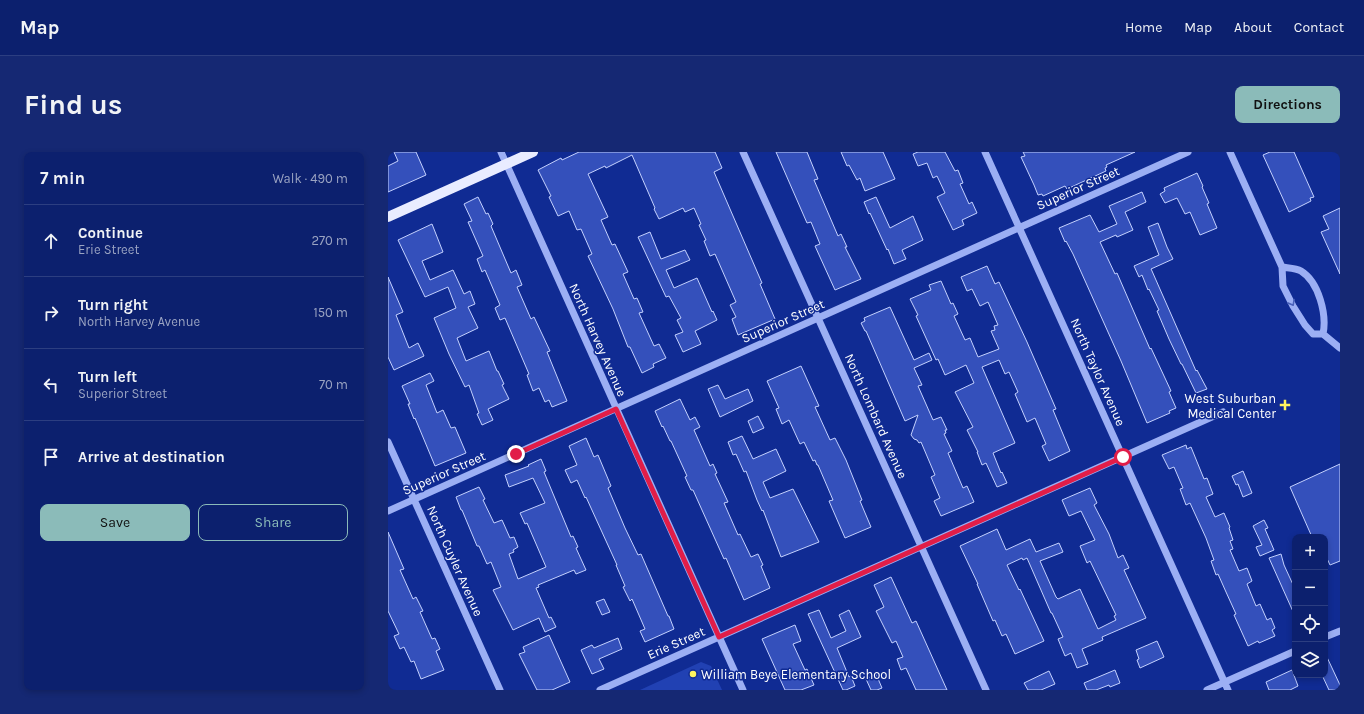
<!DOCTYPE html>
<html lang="en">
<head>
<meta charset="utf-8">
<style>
  body { margin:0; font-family:Karla,sans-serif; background:#152873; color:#f1f3f6 }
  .controls { position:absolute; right:12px; bottom:12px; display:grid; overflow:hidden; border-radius:8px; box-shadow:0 2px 6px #0003 }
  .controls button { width:36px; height:36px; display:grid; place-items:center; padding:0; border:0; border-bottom:1px solid #2c3e81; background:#0c206e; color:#f1f3f6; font:20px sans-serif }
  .stop { position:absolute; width:12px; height:12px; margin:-9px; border:3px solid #e11d48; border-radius:50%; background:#fff }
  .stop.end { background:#e11d48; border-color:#fff; box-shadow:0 1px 4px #0008 }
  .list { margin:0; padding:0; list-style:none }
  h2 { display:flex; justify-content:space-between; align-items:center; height:52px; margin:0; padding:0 16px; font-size:17px }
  h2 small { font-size:13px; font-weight:400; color:#9aa3c2 }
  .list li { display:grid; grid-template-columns:26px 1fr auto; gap:12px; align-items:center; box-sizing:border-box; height:72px; padding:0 16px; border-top:1px solid #2c3e81 }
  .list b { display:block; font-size:15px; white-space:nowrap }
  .list p { margin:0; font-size:13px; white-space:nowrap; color:#9aa3c2 }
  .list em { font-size:13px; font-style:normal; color:#9aa3c2 }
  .actions { display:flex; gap:8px; padding:12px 16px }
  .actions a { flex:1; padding:9px 0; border:1px solid #8bbbb9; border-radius:8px; text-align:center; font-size:14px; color:#8bbbb9 }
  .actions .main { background:#8bbbb9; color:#111 }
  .icon { flex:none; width:22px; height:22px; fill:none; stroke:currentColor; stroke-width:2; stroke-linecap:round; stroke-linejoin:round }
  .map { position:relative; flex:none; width:952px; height:538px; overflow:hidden; border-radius:8px }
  header { display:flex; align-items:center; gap:24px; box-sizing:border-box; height:56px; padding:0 20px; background:#0c206e; border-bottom:1px solid #2c3e81 }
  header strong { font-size:19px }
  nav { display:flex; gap:22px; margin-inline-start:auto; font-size:14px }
  .intro { display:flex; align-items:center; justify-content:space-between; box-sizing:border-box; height:96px; padding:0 24px }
  h1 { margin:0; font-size:28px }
  .button { padding:10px 18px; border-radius:8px; background:#8bbbb9; color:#111; font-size:14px; font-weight:700 }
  main { display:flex; gap:24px; padding:0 24px }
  aside { flex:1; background:#0c206e; border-radius:8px; box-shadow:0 2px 6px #0003 }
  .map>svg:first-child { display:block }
</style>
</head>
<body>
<header>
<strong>Map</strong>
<nav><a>Home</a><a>Map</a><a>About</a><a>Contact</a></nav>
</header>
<div class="intro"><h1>Find us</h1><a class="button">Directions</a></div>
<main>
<aside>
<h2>7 min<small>Walk · 490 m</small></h2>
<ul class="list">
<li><svg class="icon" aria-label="ahead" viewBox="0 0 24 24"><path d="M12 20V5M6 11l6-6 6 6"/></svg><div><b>Continue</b><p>Erie Street</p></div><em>270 m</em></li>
<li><svg class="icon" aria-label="right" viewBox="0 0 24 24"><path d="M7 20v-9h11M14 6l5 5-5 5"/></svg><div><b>Turn right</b><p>North Harvey Avenue</p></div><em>150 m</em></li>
<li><svg class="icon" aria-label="left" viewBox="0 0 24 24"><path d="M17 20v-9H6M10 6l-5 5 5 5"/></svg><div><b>Turn left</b><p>Superior Street</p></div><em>70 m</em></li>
<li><svg class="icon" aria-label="arrive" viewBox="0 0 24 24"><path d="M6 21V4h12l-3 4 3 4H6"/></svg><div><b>Arrive at destination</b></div></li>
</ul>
<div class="actions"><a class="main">Save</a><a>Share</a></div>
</aside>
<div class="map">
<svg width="952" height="538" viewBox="0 0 952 538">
  <rect width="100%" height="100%" fill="#102b93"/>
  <path fill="#2141b3" d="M313,510L323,514L334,538H252Z"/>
  <path fill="#3450bb" stroke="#c4d1fe" d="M6,0H28L38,23L0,40V14L10,9Z
    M191,0H327L334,16L326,20L374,131L372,132L387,167L350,183L344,167L348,165L342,153L348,150L327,102L322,104L316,89L318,88L311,73L313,72L306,56L297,60L295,56L271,67L266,57L267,56L244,3L218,16L217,14L200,22L220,65L213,68L224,93L227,92L240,120L235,122L246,147L249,146L255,160L251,161L266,194L271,192L278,206L265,212L266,215L254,221L242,195H240L225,157L200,104L204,102L193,77L189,78L181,59L170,64L161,45L163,44L150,18L173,6L174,8Z
    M388,0H419L430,27L426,28L450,84L453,82L459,95H457L473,127L447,138L427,94L432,92L423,70L419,71Z
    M453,0H495L507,27L477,39L472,26L469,28L461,13L459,14Z
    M530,0H557L567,19L570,18L575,31L572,32L581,52L584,50L589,61L574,68L576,73L565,78L549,45L557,41L549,24L545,26L539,11L530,14L525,2Z
    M635,0H747L718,13L719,15L717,16L718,19L679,37L677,34L655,44L654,42L650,43L646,33L633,5L637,4Z
    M882,0H906L926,45L922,46L923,49L901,60L875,3Z
    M809,21L815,34L814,35L821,51L819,52L829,76L812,83L802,60L797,62L789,46L777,51L772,42L777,39L776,36Z
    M754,40L758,50L737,60L745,78L729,85L728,83L712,90L727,122L729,121L762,197L763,196L783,239L781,240L788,256L781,259L782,261L759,271L733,209L685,102L678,89L677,90L671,76L702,63L711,80L729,72L721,54Z
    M90,45L98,62L100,61L105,72L103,74L123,121L128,118L134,133L129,135L143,167L146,165L162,199L159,200L179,249L164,255L161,248L157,250L151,236L145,239L139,223L141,222L117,166L112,168L107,156L112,153L97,118L94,120L89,107L95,104L80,70L84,69L76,52Z
    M488,45L502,76L525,64L535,88L514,98L518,107L506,112L500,97L499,98L482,61L481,62L476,50Z
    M952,56V122L933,80L941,77L935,64Z
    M770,71L779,95L785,107L763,117L764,119L808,219L809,218L819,237L808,241L794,212H793L781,187L769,159L771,158L761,137L760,138L754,123L751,125L746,114L771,103L760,75Z
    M44,72L55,100L34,109L42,128L65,118L76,142L82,139L87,152L80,155L90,176L69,186L78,209L101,199L109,219H110L116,232L114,233L121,247L100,257L105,268L94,273L89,262L91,261L81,233L77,235L61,202L46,166L68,156L60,135L37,145L10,88Z
    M262,80L273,107L297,98L302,108L278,118L286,136L309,126L324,160L325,159L329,168L307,179L313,192L295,200L287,183L295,180L289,168L293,166L281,144L278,145L250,85Z
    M599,114L607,132L611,130L639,190L668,257L665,258L682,299L661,309L654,294L658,292L647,266L639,270L627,242L630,240L621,220L617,222L611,208L594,215L627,291L605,301L613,321L614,320L619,331L609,335L598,311L594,313L589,300H590L579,278L585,275L567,240L586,231L578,213L557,223L550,207L548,208L528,164L530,163L522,147L543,138L541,133L553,129L563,152L565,151L570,162L566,164L577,188L582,186L590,205L611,197L603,179L607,178L606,174L610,173L600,150L592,154L584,137L579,139L573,125Z
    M0,125L15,160L8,163L21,196L30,191L36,204L6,218L0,205Z
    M502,155L526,208L541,201L544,208L526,216L534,233L530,234L545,268L553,265L559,278H557L558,281L556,282L564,299L560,301L575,336L579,334L586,350L553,364L546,349L552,346L543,325L547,323L533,290L531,291L529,288L526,287L523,283L530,263L517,269L478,179H477L473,171L477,169L476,166Z
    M413,214L431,254L427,255L442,288L447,286L458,308L474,348L472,349L483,375L457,386L441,349L445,348L430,313H429L427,308L425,309L416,290L412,292L401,268L394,272L388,257L391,256L379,229Z
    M42,221L46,229L38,233L49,261L55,258L63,276L67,275L78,301L47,314L27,266L26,267L20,252H22L14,234Z
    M330,233L337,247L360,237L365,249L332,265L320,237Z
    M292,247L302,268L307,265L312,275L306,278L322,314L325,312L329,321L327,322L340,350L336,351L350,383L352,382L363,405L370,402L375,413L373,414L382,436L356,448L338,406L336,407L305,338H303L297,325L299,324L283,289H282L275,274L274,275L267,259Z
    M370,264L376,276L365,281L360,269Z
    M354,284L365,307L388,297L398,319L375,330L382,346L405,337L431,390L393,405L375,358L374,359L369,348L358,319L356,320L348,302L345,303L340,290Z
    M198,286L206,305L210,303L223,334L220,336L237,376L250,403L253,402L280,464H281L286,477L257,490L252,479L257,477L244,447L242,449L235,435L237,434L228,413H229L198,345L197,346L189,328L183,331L177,318L189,313L181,294Z
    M798,293L799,297L803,295L816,327L819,326L825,342L818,345L827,365L836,361L842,375L841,376L845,388L842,389L845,397L842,398L851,419L859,416L864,429L859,432L868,454L872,452L879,468L883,466L887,476L884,478L887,484L871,491L870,489L860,494L846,463L848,462L838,440L830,422L828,423L823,409L826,408L818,386L802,351L798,353L792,337L795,336L786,315L781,317L774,303Z
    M153,307L158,319L156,320L183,385L185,384L190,395L188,396L198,418L188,422L186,418L150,433L151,435L148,436L161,466L163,465L168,475L157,480L151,466L125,478L105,438L113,435L103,410L99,412L91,394H89L74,358H73L68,345L91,335L97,347L95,348L106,371L114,368L122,386L126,385L130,395L125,398L126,400L121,402L130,427L158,415L139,371L137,372L132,361L157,351L145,326L121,335L117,323L141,314L140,313Z
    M952,312V409L942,413L937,402V385H924L902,335Z
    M855,319L864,341L855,345L850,332L848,333L844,324Z
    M702,336L709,351L706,353L721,382L730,406L735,403L741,416L736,418L758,466L714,485L715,488L694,497L700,512L689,516L683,501L677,504L670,487L675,485L664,461H663L639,406L635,408L634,406L619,413L631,438L632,437L656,489L627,502L618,482L614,484L607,468L605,469L589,432H590L572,394L609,377L618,398L642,387L648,400L671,391L675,400L652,409L668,445L670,447L692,437L710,477L728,468L726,464L728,463L702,409L699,411L692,394L707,388L693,359L681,364L674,348Z
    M876,368L880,376L877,377L886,398L872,404L868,395L874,393L865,374Z
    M0,380L16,417L12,418L25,447L28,445L35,459L32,460L44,487L47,486L52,497L48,499L56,518L33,527L26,509L23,510L16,495L12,497L6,484L11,482L0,459Z
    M893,402L896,413L907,437V464L881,406Z
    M503,425L524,471L528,469L559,538H528L518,516L513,518L509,507L515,505L508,489L504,491L488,459L496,455L486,433Z
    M216,447L222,460L214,463L208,450Z
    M431,458L443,486L458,479L451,463L461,458L473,485L449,496L461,525L463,524L467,534L458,538H455L420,462Z
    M407,473L413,489L405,492L417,518L419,517L426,533L413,538H397L374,487Z
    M161,483L182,530L164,538H149L131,502L137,500L135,495Z
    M230,486L234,497L211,507L216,517L204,522L193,498L204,493L206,496Z
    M769,489L776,505L752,516L749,508L751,507L748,498Z
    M937,501L952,533V538H941L934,523H937Z
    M727,518L732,531L722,535L721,533L708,538H699L696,531Z
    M904,518L910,534L902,538H881L878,530Z
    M661,519L667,532L653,538H640L636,531Z
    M488,522L494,536L489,538H483L478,527Z"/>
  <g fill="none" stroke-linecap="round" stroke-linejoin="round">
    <path stroke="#9caff4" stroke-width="7" d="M113,0L355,538
      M355,0L598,538
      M597,0L840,538
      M842,0L894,115L895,134L905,154L917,173L925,182H935C939,163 931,130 913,119C908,116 900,116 894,115
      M935,182L952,196
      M0,290L112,538
      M0,359L800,0
      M937,485L952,479
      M212,538L835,260
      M819,538L907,499"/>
    <path stroke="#e9ecff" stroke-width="10" d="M0,65L145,0"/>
  </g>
  <defs><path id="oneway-chevron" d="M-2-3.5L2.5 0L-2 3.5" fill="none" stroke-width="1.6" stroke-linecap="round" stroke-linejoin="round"/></defs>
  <use stroke="#4860ba" href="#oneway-chevron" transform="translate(904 151) rotate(61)"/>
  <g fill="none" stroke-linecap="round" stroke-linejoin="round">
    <path stroke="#e11d48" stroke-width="5" d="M128,302L228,257L331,485L735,305"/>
  </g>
  <g fill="#fff55f" stroke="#102b93" stroke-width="1.5">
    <path d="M895 247h4v4h4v4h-4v4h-4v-4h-4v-4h4z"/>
    <circle cx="305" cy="522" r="4"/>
  </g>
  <g text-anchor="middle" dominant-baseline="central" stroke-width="3" stroke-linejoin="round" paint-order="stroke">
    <g font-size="13" fill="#fff" stroke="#102b93">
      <text transform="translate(690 36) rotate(-24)">Superior Street</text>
      <text transform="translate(395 169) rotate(-24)">Superior Street</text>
      <text transform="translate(210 188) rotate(66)">North Harvey Avenue</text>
      <text transform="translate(710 220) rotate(66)">North Taylor Avenue</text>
      <text transform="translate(488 264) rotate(66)">North Lombard Avenue</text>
      <text transform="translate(56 321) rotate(-24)">Superior Street</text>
      <text transform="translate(67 409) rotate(66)">North Cuyler Avenue</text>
      <text transform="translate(288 491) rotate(-24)">Erie Street</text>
    </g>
    <g font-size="13" fill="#fff" stroke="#102b93" text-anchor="end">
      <text x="888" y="246">West Suburban<tspan x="888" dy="15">Medical Center</tspan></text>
      <text x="313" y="522" text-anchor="start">William Beye Elementary School</text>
    </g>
  </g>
</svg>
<div class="controls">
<button>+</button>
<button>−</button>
<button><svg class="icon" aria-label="locate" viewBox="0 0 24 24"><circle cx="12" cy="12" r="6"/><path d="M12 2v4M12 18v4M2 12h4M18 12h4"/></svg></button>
<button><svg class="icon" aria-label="layers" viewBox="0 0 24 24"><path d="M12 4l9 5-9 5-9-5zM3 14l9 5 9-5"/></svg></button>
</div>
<div class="stop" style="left:735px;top:305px"></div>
<div class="stop end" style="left:128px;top:302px"></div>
</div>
</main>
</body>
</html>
